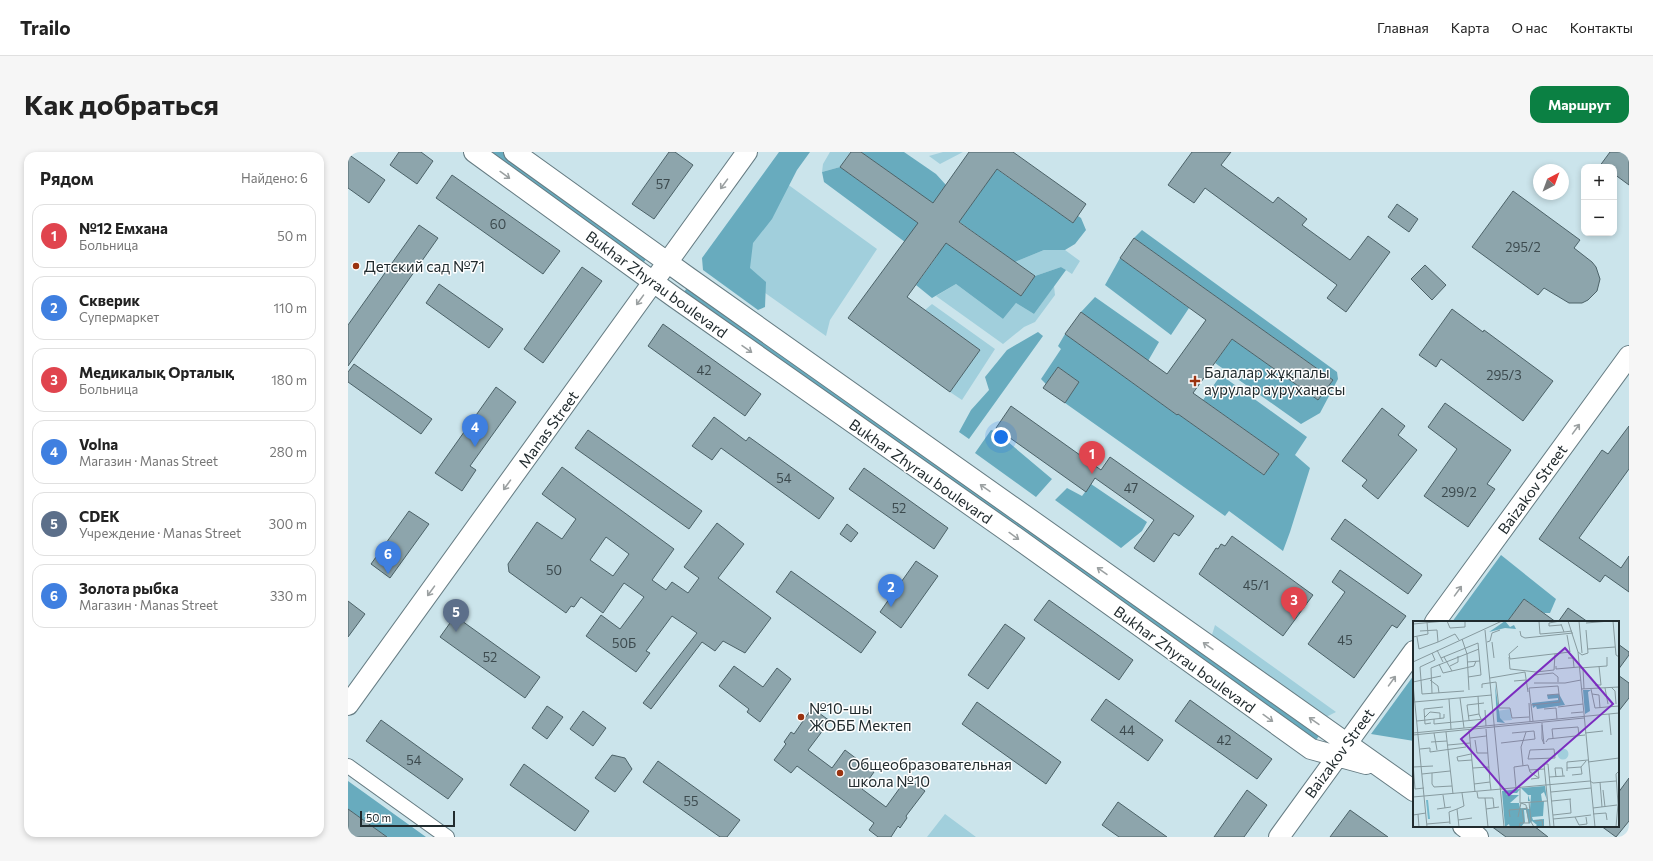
<!DOCTYPE html>
<html lang="ru">
<head>
<meta charset="utf-8">
<style>
  body { margin:0; font-family:Commissioner,sans-serif; background:#f6f6f6; color:#222 }
  .controls { position:absolute; right:12px; top:12px; display:grid; overflow:hidden; border-radius:8px; box-shadow:0 2px 6px #0003 }
  .controls button { width:36px; height:36px; display:grid; place-items:center; padding:0; border:0; border-bottom:1px solid #e0e0e0; background:#fff; color:#222; font:20px sans-serif }
  .compass { position:absolute; left:1185px; top:12px; width:36px; height:36px; border-radius:50%; background:#fff; box-shadow:0 2px 6px #0003; rotate:41deg }
  .scale { position:absolute; left:12px; bottom:10px; width:95px; box-sizing:border-box; padding-left:4px; border:2px solid #212b2e; border-top:0; font-size:11px; line-height:14px; white-space:nowrap; color:#212b2e; -webkit-text-stroke:3px #fff; paint-order:stroke }
  .you { position:absolute; left:653px; top:285px; width:14px; height:14px; margin:-10px; border:3px solid #fff; border-radius:50%; background:#1a73e8; box-shadow:0 0 0 6px #1a73e833 }
  .badge { display:grid; place-items:center; width:26px; height:26px; border-radius:50%; background:#0b8043; color:#fff; font-size:13px; font-weight:700 }
  .pin { position:absolute; translate:-50% -33px; filter:drop-shadow(0 1px 2px #0008) }
  .pin::after { content:''; position:absolute; top:21px; width:14px; height:12px; background:inherit; clip-path:polygon(0 0,100% 0,50% 100%) }
  .list { margin:0; padding:0; list-style:none }
  h2 { display:flex; justify-content:space-between; align-items:center; height:52px; margin:0; padding:0 16px; font-size:17px }
  h2 small { font-size:13px; font-weight:400; color:#767676 }
  .list li { display:grid; grid-template-columns:26px 1fr auto; gap:12px; align-items:center; box-sizing:border-box; height:64px; margin:0 8px 8px; padding:0 8px; border:1px solid #e0e0e0; border-radius:12px }
  .list b { display:block; font-size:15px; white-space:nowrap }
  .list p { margin:0; font-size:13px; white-space:nowrap; color:#767676 }
  .list em { font-size:13px; font-style:normal; color:#767676 }
  .map { position:relative; flex:none; width:1281px; height:685px; overflow:hidden; border-radius:12px }
  header { display:flex; align-items:center; gap:24px; box-sizing:border-box; height:56px; padding:0 20px; background:#fff; border-bottom:1px solid #e0e0e0 }
  header strong { font-size:19px }
  nav { display:flex; gap:22px; margin-inline-start:auto; font-size:14px }
  .intro { display:flex; align-items:center; justify-content:space-between; box-sizing:border-box; height:96px; padding:0 24px }
  h1 { margin:0; font-size:28px }
  .button { padding:10px 18px; border-radius:12px; background:#0b8043; color:#fff; font-size:14px; font-weight:700 }
  main { display:flex; gap:24px; padding:0 24px }
  aside { flex:1; background:#fff; border-radius:12px; box-shadow:0 2px 6px #0003 }
  .map>svg:first-child { display:block }
</style>
</head>
<body>
<header>
<strong>Trailo</strong>
<nav><a>Главная</a><a>Карта</a><a>О нас</a><a>Контакты</a></nav>
</header>
<div class="intro"><h1>Как добраться</h1><a class="button">Маршрут</a></div>
<main>
<aside>
<h2>Рядом<small>Найдено: 6</small></h2>
<ul class="list">
<li><span class="badge" style="background:#e0444e">1</span><div><b>№12 Емхана</b><p>Больница</p></div><em>50 m</em></li>
<li><span class="badge" style="background:#3f7fe0">2</span><div><b>Скверик</b><p>Супермаркет</p></div><em>110 m</em></li>
<li><span class="badge" style="background:#e0444e">3</span><div><b>Медикалық Орталық</b><p>Больница</p></div><em>180 m</em></li>
<li><span class="badge" style="background:#3f7fe0">4</span><div><b>Volna</b><p>Магазин · Manas Street</p></div><em>280 m</em></li>
<li><span class="badge" style="background:#5c6f8a">5</span><div><b>CDEK</b><p>Учреждение · Manas Street</p></div><em>300 m</em></li>
<li><span class="badge" style="background:#3f7fe0">6</span><div><b>Золота рыбка</b><p>Магазин · Manas Street</p></div><em>330 m</em></li>
</ul>
</aside>
<div class="map">
<svg width="1281" height="685" viewBox="0 0 1281 685">
  <rect width="100%" height="100%" fill="#cbe4eb"/>
  <path fill="#a1cfdc" d="M482,0H503L492,15L474,20L475,12Z
    M595,0H615L592,12L581,4Z
    M424,21L529,97L482,168L478,184L365,104Z
    M696,98H717L732,109L724,122L713,115L687,124L667,110Z
    M608,132L655,167L668,151L686,162L706,134L707,143L687,170L676,175L655,192L588,144Z
    M584,152L647,197L614,248L602,240L632,198L577,158Z
    M867,473L988,560L976,566L863,486Z
    M597,662L628,685H579Z"/>
  <path fill="#68abbe" d="M136,0H155L300,104L294,113Z
    M431,0H462L449,18L424,67L405,91L402,116L418,130L417,155L410,158L355,118L354,106Z
    M513,0H556L588,22L598,33L592,41L602,48L594,58Z
    M640,11L725,71L730,64L733,66L738,78L727,92L717,98H696L667,110L602,63L618,60L639,31Z
    M492,15L580,78L557,90L476,30L474,20Z
    M794,78L989,220L990,227L972,261L953,272L867,211L884,187L970,248L985,228L786,86Z
    M588,84L673,144L687,124L713,115L718,118L686,162L668,151L655,167L608,132L584,146L568,133L589,104Z
    M772,106L841,156L823,183L757,133Z
    M341,133L973,581L966,591L334,143Z
    M747,145L811,190L800,209L733,160Z
    M690,180L695,184L621,287L611,280L623,258L641,238L637,225L659,198Z
    M717,182L829,263L830,262L916,323L931,302L855,248L873,223L959,285L947,303L962,316L942,380L935,399L881,359L877,364L717,251L731,230L710,215L698,232L693,227L713,197L710,194Z
    M643,278L647,279L704,327L688,345L627,301Z
    M743,332L799,370L794,379L773,396L707,348L719,336L734,344Z
    M1153,403L1208,447L1202,461H1196L1176,447L1159,470H1104Z
    M1066,523V589L1023,582Z
    M0,629L78,685H39L0,657Z"/>
  <path fill="#8da5ac" stroke="#4c6268" fill-rule="evenodd" d="M51,0H73L85,9L69,32L42,13Z
    M321,0H327L345,13L306,67L284,52Z
    M503,0H513L585,51L621,0H665L738,52L725,71L649,17L611,70L687,124L673,144L598,91L559,145L632,198L602,240L500,166L570,71L492,15Z
    M844,0H883L873,13L925,51L930,45L959,67L954,73L1002,108L1020,84L1042,100L998,160L979,146L989,133L857,36L846,51L820,33Z
    M1262,0H1281V33L1266,22V15H1251Z
    M0,2L37,28L21,51L0,36Z
    M104,23L212,99L195,122L88,46Z
    M1165,39L1232,88L1226,96L1244,110L1248,115L1252,127L1249,139L1240,148L1234,151H1221L1196,136L1190,143L1124,95Z
    M1049,52L1070,67L1061,80L1040,65Z
    M71,73L90,86L0,214V173Z
    M786,86L985,228L970,248L884,187L845,241L931,302L916,323L830,262L829,263L717,182L733,160L819,222L858,168L772,106Z
    M1077,113L1098,133L1084,148L1063,127Z
    M234,115L254,129L195,211L176,197Z
    M91,132L155,177L141,196L78,151Z
    M1104,157L1135,180L1136,178L1205,229L1175,269L1093,207L1088,215L1071,203Z
    M315,172L413,242L397,264L300,194Z
    M6,212L84,267L73,282L0,230V220Z
    M710,215L731,230L717,251L695,236Z
    M148,235L168,250L122,314L128,318L114,339L87,321Z
    M1097,251L1163,298L1139,332L1147,337L1120,375L1076,344L1109,297L1080,275Z
    M663,254L753,318L762,305L846,364L831,384L826,381L806,410L786,396L806,368L747,326L738,340L648,276Z
    M1034,256L1057,274L1050,283L1069,298L1030,347L1014,334L1019,328L994,309Z
    M366,265L398,289L401,285L486,346L471,367L373,296L364,308L344,294Z
    M1281,274V317L1231,386L1273,416L1281,404V440L1257,423L1252,430L1191,387L1254,298L1260,302Z
    M240,278L354,359L341,377L227,296Z
    M214,315L326,397L304,428L318,438L324,430L340,441L351,426L336,415L369,371L396,392L370,426L423,466L397,501L375,489L367,499L354,490L303,557L295,551L349,481L324,464L298,499L302,501L288,520L238,484L253,463L272,477L296,445L276,431L255,461L233,445L226,455L223,454L218,461L161,420L160,412L189,370L214,387L228,367L194,342ZM258,385L281,402L265,424L242,408Z
    M516,316L600,376L586,397L501,337Z
    M61,359L81,372L42,426L23,412Z
    M997,367L1074,423L1060,442L983,387Z
    M499,372L510,381L503,390L492,382Z
    M884,384L965,443L935,484L851,422L868,396L870,397L873,392L877,394Z
    M568,409L590,424L553,476L532,460Z
    M992,418L1058,464L1049,476L1044,473L1006,526L960,492L997,440L984,430Z
    M443,419L528,480L513,501L428,440Z
    M1176,447L1208,470H1159Z
    M701,448L785,508L771,528L686,468Z
    M0,449L17,462L0,485Z
    M1220,456L1240,470H1210Z
    M107,464L192,525L177,546L92,485Z
    M657,472L677,486L640,537L620,523Z
    M1270,492L1281,500V503L1270,518Z
    M386,514L415,535L429,516L443,527L412,570L399,560L401,557L371,534Z
    M1270,523L1281,531V546L1270,560Z
    M758,547L815,588L800,609L743,568Z
    M842,548L924,607L909,627L827,569Z
    M629,550L713,610L698,632L614,572Z
    M199,554L215,565L199,587L184,576Z
    M464,556L482,569L460,598L484,616L497,598L526,620L514,637L538,655L559,626L577,639L558,664L559,666L552,676L550,674L543,685H530L521,678L526,671L449,614L443,621L426,608L438,592L436,590L443,580L446,582Z
    M235,559L258,576L245,594L222,577Z
    M33,568L115,627L100,647L18,589Z
    M264,603L277,606L284,617L267,640L247,626Z
    M310,609L392,668L379,685H372L295,630Z
    M176,612L241,659L227,679L162,633Z
    M1281,626V669L1268,685L1253,674H1270V641Z
    M899,638L919,653L896,685H866Z
    M770,650L819,685H771L754,673Z
    M0,657L39,685H0Z
    M1002,658L1040,685H982Z
    M1143,674H1186L1200,685H1158Z"/>
  <g fill="none" stroke-linecap="round" stroke-linejoin="round">
    <defs>
      <path id="street" d="M0,614L99,685"/>
      <path id="secondary" d="M126,0L326,145L666,384L963,597L1018,612
        M166,0L340,125L1066,639
        M1087,470L1281,204
        M0,553L399,0
        M1115,674L1130,685
        M931,685L1066,499"/>
    </defs>
    <use href="#street" stroke="#667c83" stroke-width="16"/>
    <use href="#secondary" stroke="#667c83" stroke-width="22"/>
    <use href="#street" stroke="#fff" stroke-width="14"/>
    <use href="#secondary" stroke="#fff" stroke-width="20"/>
  </g>
  <defs><path id="oneway-shaft" d="M-6 0H5M1.5-3L5.5 0L1.5 3" fill="none" stroke-width="1.6" stroke-linecap="round" stroke-linejoin="round"/></defs>
  <g stroke="#9ba0a1">
    <use href="#oneway-shaft" transform="translate(157 23) rotate(36)"/>
    <use href="#oneway-shaft" transform="translate(376 32) rotate(126)"/>
    <use href="#oneway-shaft" transform="translate(292 148) rotate(126)"/>
    <use href="#oneway-shaft" transform="translate(399 197) rotate(35)"/>
    <use href="#oneway-shaft" transform="translate(1228 277) rotate(-54)"/>
    <use href="#oneway-shaft" transform="translate(159 333) rotate(126)"/>
    <use href="#oneway-shaft" transform="translate(637 336) rotate(-145)"/>
    <use href="#oneway-shaft" transform="translate(666 384) rotate(36)"/>
    <use href="#oneway-shaft" transform="translate(754 419) rotate(-145)"/>
    <use href="#oneway-shaft" transform="translate(83 439) rotate(126)"/>
    <use href="#oneway-shaft" transform="translate(1110 439) rotate(-54)"/>
    <use href="#oneway-shaft" transform="translate(860 494) rotate(-145)"/>
    <use href="#oneway-shaft" transform="translate(1044 529) rotate(-54)"/>
    <use href="#oneway-shaft" transform="translate(920 566) rotate(36)"/>
    <use href="#oneway-shaft" transform="translate(966 569) rotate(-145)"/>
  </g>
  <g fill="#9a3310" stroke="#fff" stroke-width="1.5">
    <circle cx="8" cy="114" r="4"/>
    <path d="M845 223h4v4h4v4h-4v4h-4v-4h-4v-4h4z"/>
    <circle cx="453" cy="565" r="4"/>
    <circle cx="492" cy="621" r="4"/>
  </g>
  <g text-anchor="middle" dominant-baseline="central" stroke-width="3" stroke-linejoin="round" paint-order="stroke">
    <g font-size="13" fill="#3c4a4e">
      <text x="315" y="32">57</text>
      <text x="150" y="72">60</text>
      <text x="1175" y="95">295/2</text>
      <text x="356" y="218">42</text>
      <text x="1156" y="223">295/3</text>
      <text x="436" y="326">54</text>
      <text x="783" y="336">47</text>
      <text x="1111" y="340">299/2</text>
      <text x="551" y="356">52</text>
      <text x="206" y="418">50</text>
      <text x="908" y="433">45/1</text>
      <text x="997" y="488">45</text>
      <text x="276" y="491">50Б</text>
      <text x="142" y="505">52</text>
      <text x="779" y="578">44</text>
      <text x="876" y="588">42</text>
      <text x="66" y="608">54</text>
      <text x="343" y="649">55</text>
    </g>
    <g font-size="15" fill="#212b2e" stroke="#fff" text-anchor="start">
      <text x="16" y="114">Детский сад №71</text>
      <text x="856" y="220">Балалар жұқпалы<tspan x="856" dy="17">аурулар ауруханасы</tspan></text>
      <text x="461" y="556">№10-шы<tspan x="461" dy="17">ЖОББ Мектеп</tspan></text>
      <text x="500" y="612">Общеобразовательная<tspan x="500" dy="17">школа №10</tspan></text>
    </g>
    <g font-size="15" fill="#212b2e" stroke="#fff">
      <text transform="translate(309 132) rotate(36)">Bukhar Zhyrau boulevard</text>
      <text transform="translate(200 277) rotate(-54)">Manas Street</text>
      <text transform="translate(573 319) rotate(35)">Bukhar Zhyrau boulevard</text>
      <text transform="translate(1184 337) rotate(-54)">Baizakov Street</text>
      <text transform="translate(837 507) rotate(36)">Bukhar Zhyrau boulevard</text>
      <text transform="translate(991 601) rotate(-54)">Baizakov Street</text>
    </g>
  </g>
  <g transform="translate(1065 469)">
    <rect width="206" height="206" fill="#cbe4eb"/>
    <path d="M97,88L99,99L85,100L84,90ZM144.5 133a5.5 5.5 0 1 1 11 0a5.5 5.5 0 1 1-11 0Z" fill="#a1cfdc"/>
    <path d="M92,0L97,6L101,4L103,8L92,7L76,11ZM82,63L87,97L92,102L84,101ZM170,69H178L175,71L177,90L172,93ZM146,73L152,84L124,88L123,85L120,87L119,82L145,79V77L135,78L134,74ZM132,165L134,179L131,171L128,173L129,180H131L130,195L119,196L120,199L131,198V206H122L124,204L119,200L116,203L113,189H111L112,201L108,206H97L96,203L92,206L89,170L107,168L104,172H93L94,174H106L97,182H106L107,187L117,188L118,174H115L117,180H115V174L108,167Z" fill="#68abbe"/>
    <path fill="none" stroke="#75b9cc" stroke-width="2" d="M14,179L16,198"/>
    <path fill="none" stroke="#879a9f" stroke-width="1" d="M34,0L37,7L52,6V0M126,0L127,13L151,11M147,0L136,2V5L148,4M155,0L165,31L182,206M166,0L169,32M200,0L203,34L206,36M173,2L197,0M0,3L32,0M148,3L151,11L159,10M72,9L91,206M107,10L108,15L112,17L160,12M0,16L15,13L14,1M4,16L6,28L25,21L24,9L7,10M49,18L54,33L56,69M25,21L42,13L46,19M74,21L77,20L79,12L87,9M79,21L81,37M105,25L96,33L97,38L157,31L154,14M175,28L202,26M24,29L30,41M165,31L169,34L175,32L173,9M19,32L22,39L7,46L9,73L51,70M31,36L39,50M96,36L97,48L123,51L141,49L142,33M28,37L65,22L68,54L55,56M155,37H160L161,46M0,41L89,0M54,41L67,40M26,43L30,52L61,45L63,40M37,45L45,41V35M143,45V48L166,46M167,47L194,45V36M170,47L171,68M121,54L140,52L145,56V61M77,57L112,51L115,71M17,59L25,65L26,72M101,60L113,59M0,61L28,55M121,62H152L168,59M0,63L14,206M182,64H188L186,45M198,66L202,70L203,83M69,67V63L83,61L86,87H97L99,97L116,96M192,67L195,83M168,68L206,66M178,68L182,87L206,85M19,72L18,47L66,28M179,73L186,74L187,87M134,74L146,73M65,75L66,93M47,77L51,107M36,78L38,108M1,81L79,74M116,82L117,101M118,84L147,81L145,65L116,67L118,84L120,100M145,86L170,83M131,88L143,87L144,98M72,89L73,105M158,92L170,91M196,93L198,114M55,95L66,93L68,98M12,96L17,91L27,92V98M21,98V103L72,98M56,99L54,84L71,82M4,100L31,97V93M18,102L12,103L11,88L30,86M129,102V118L131,123L129,104M73,108L77,161M56,109L62,171M33,111L40,173M0,112L206,92M21,112L24,129M172,112L190,110M0,114L171,97M57,117L73,115M140,117L139,108L165,106L166,114M62,119L64,132H75M18,121L34,120M133,121L135,118L172,114M88,122L122,118L121,110L99,112M35,124L57,122M7,128L17,127V131L53,126M141,128L142,137L115,138L117,129ZM58,133L44,136L45,140L59,139M175,141L206,137M0,142L2,168L11,167M110,145L108,126L113,111M0,146L20,145M60,147L76,146M154,147L168,146L173,140M116,149L131,148M154,150V141L175,139M19,152V163L21,166L39,165M9,153L37,150M159,154L169,153L168,146M136,156L152,155M143,156L142,147H149L150,155M118,158L126,157L125,148M187,161L189,186M61,163L77,161L78,169M107,166V182L134,180M103,167L101,146L115,144L117,151L126,157M190,169L192,186M64,171L65,177H80L81,187M138,171L178,167M30,174L32,187M0,176L177,160L180,162L203,160M72,177L75,206M139,180L158,178M116,181L118,201L121,206M180,187L204,184M24,188L38,186M73,188L86,186M5,193L6,206M180,193L193,192L194,199M0,194L13,192M140,194L158,192L157,178M97,196L96,189L108,188M105,196L108,182L113,184L116,202H107L106,206M162,196L178,194M140,198L162,196L166,204L174,203L173,196M45,199L59,197M122,200L129,199L130,206M111,202L109,188L115,187M14,203L37,201M37,203L36,191L44,188M46,206L44,188L51,185L49,172M137,206L131,143H135L141,206M203,206L205,183L203,153L206,150"/>
    <path fill="#7b2cbf" fill-opacity="0.15" stroke="#7b2cbf" stroke-width="2" d="M152,27L200,83L96,174L48,118Z"/>
    <rect width="206" height="206" fill="none" stroke="#212b2e" stroke-width="2"/>
  </g>
</svg>
<div class="controls">
<button>+</button>
<button>−</button>
</div>
<svg class="compass" viewBox="-18 -18 36 36"><path d="M0-13l5 13h-10z" fill="#e53935"/><path d="M0 13l5-13h-10z" fill="#767676"/></svg>
<div class="scale">50 m</div>
<div class="you"></div>
<div class="pin badge" style="left:744px;top:322px;background:#e0444e">1</div>
<div class="pin badge" style="left:543px;top:455px;background:#3f7fe0">2</div>
<div class="pin badge" style="left:946px;top:468px;background:#e0444e">3</div>
<div class="pin badge" style="left:127px;top:295px;background:#3f7fe0">4</div>
<div class="pin badge" style="left:108px;top:480px;background:#5c6f8a">5</div>
<div class="pin badge" style="left:40px;top:422px;background:#3f7fe0">6</div>
</div>
</main>
</body>
</html>
